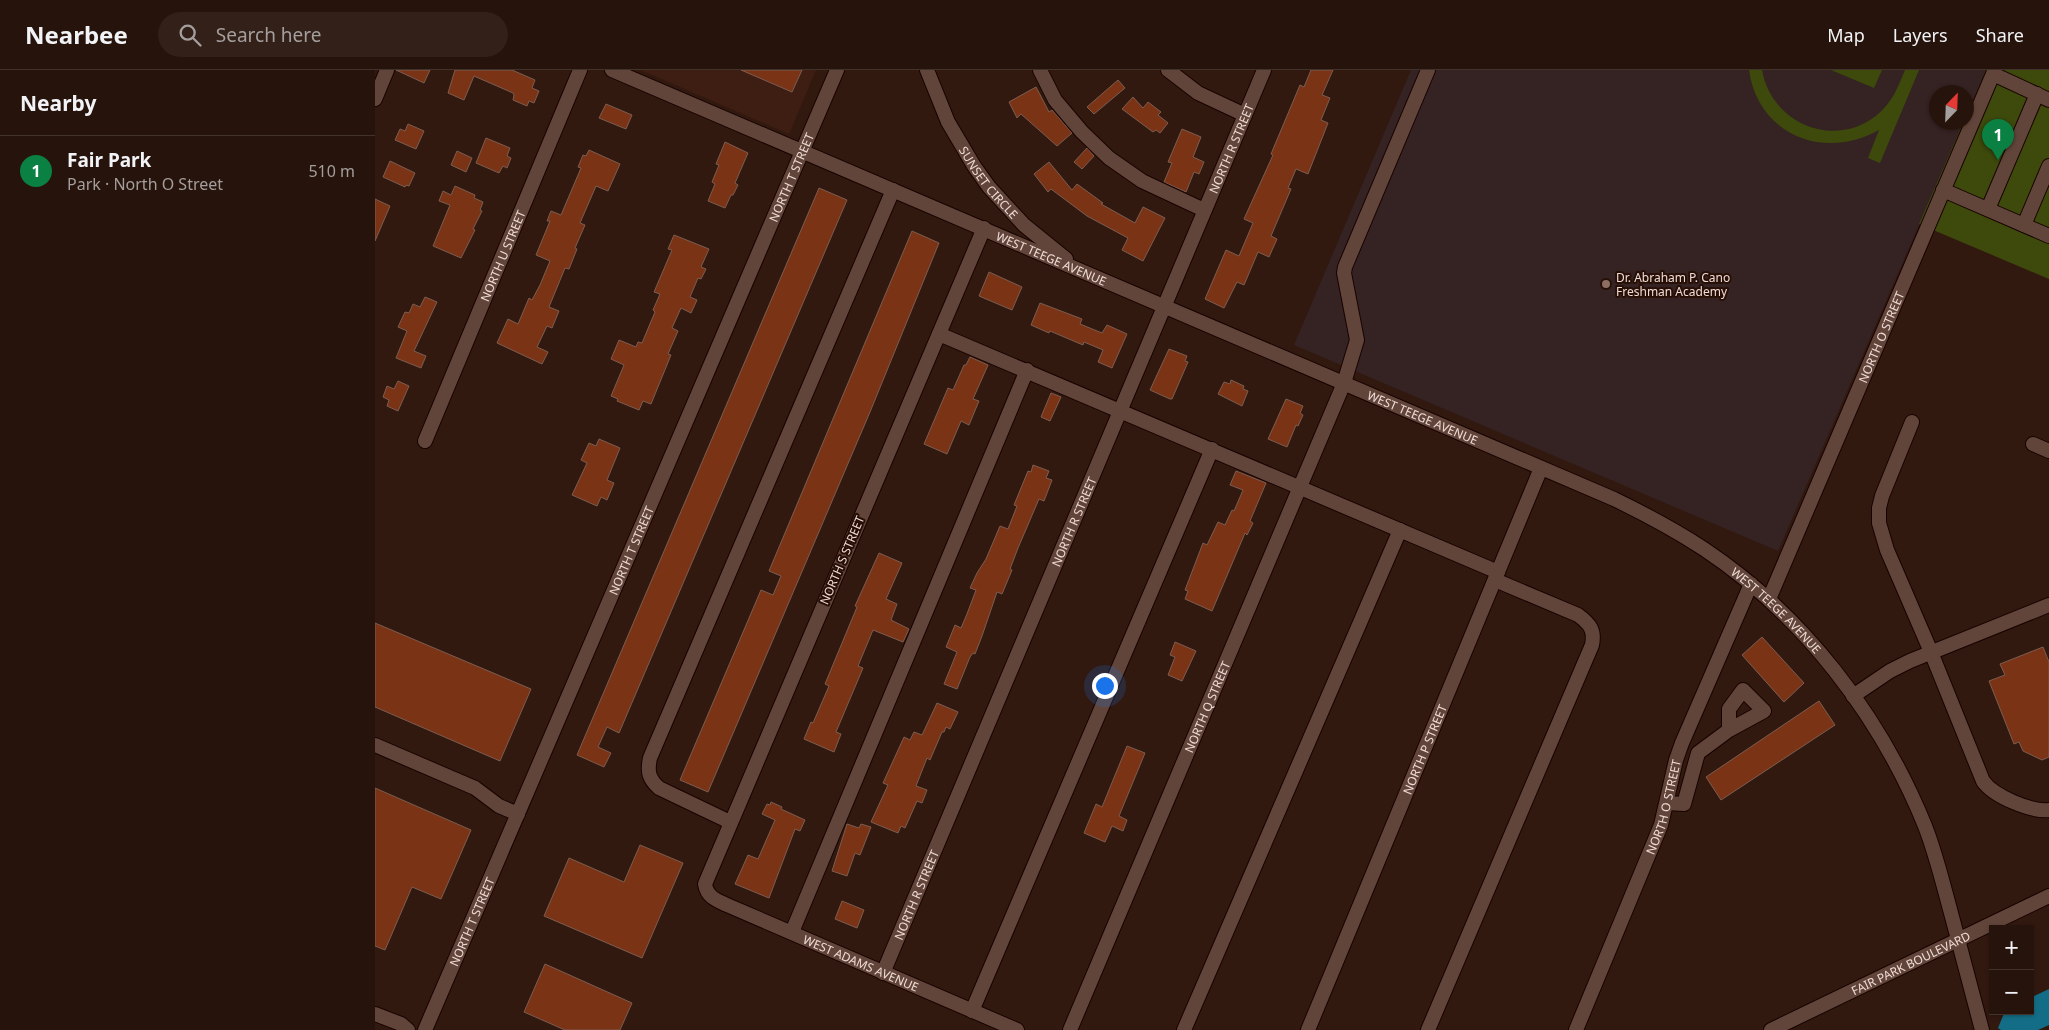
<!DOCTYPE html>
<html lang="en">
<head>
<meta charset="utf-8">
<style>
  body { margin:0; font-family:"Noto Sans",sans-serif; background:#322019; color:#f1f3f6 }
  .controls { position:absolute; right:15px; bottom:15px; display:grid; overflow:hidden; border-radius:0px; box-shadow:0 1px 4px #0004 }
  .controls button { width:45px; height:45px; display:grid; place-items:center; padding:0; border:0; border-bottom:1px solid #42322c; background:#26130b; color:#f1f3f6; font:25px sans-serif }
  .compass { position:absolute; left:1554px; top:15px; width:45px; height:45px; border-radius:50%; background:#26130b; box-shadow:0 1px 4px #0004; rotate:23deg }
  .you { position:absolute; left:729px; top:615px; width:18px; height:18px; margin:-12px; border:4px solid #fff; border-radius:50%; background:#1a73e8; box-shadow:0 0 0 8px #1a73e833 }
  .badge { display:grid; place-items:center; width:32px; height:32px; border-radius:50%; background:#0b8043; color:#fff; font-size:16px; font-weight:700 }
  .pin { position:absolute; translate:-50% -41px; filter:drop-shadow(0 1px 2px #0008) }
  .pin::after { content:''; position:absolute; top:26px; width:18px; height:15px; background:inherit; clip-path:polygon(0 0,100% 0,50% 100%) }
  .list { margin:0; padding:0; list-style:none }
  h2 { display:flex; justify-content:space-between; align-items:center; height:65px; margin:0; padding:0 20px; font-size:21px }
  h2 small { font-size:16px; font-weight:400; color:#a49e9d }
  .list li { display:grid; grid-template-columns:32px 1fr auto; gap:15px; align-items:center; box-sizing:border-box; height:70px; padding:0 20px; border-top:1px solid #42322c }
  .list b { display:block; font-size:19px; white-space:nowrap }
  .list p { margin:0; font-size:16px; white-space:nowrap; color:#a49e9d }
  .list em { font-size:16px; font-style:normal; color:#a49e9d }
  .icon { flex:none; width:28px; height:28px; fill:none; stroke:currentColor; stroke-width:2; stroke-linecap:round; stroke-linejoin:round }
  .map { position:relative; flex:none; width:1674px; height:960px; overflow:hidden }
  header { display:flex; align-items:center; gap:30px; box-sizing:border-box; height:70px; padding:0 25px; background:#26130b; border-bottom:1px solid #42322c }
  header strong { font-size:24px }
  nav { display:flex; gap:28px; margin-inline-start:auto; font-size:18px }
  .search { width:350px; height:45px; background:#322019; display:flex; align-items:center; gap:12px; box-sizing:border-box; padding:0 18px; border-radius:28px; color:#a49e9d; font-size:19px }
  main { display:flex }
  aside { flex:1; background:#26130b }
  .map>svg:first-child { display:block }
</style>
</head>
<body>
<header>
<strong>Nearbee</strong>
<div class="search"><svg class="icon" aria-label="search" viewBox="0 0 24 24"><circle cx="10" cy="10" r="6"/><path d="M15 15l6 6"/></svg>Search here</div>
<nav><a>Map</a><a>Layers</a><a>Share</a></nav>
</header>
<main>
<aside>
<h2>Nearby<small></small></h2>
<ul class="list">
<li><span class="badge">1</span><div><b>Fair Park</b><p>Park · North O Street</p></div><em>510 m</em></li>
</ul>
</aside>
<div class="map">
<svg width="1674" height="960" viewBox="0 0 1674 960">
  <rect width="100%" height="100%" fill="#32190f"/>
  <path fill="#3e1e12" d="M266,0H441L414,64Z"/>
  <path fill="#352223" d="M1036,0H1611L1592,45V22H1562V52L1588,53L1403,481L919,275Z"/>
  <path fill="#3d4a0c" d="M1374,0H1387C1396,53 1459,80 1502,45C1517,33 1523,17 1530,0H1544L1505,93L1493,88L1504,60C1449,91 1383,65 1374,0Z
    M1456,0H1507L1499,18Z
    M1611,0H1674V209L1544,154L1588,53L1592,52V45Z"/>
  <path fill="#146d86" d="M1674,919V955L1663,960H1626L1623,958L1630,941H1655V928Z"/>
  <path fill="#7b3316" stroke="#7b5d51" d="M21,0H55L49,13Z
    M80,0H137L160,10L157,18L164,21L159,33L154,31L152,36L138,30L139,25L138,23L99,6L89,30L73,23Z
    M366,0H427L417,22Z
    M936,0H958L947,25L955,28L946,50L953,53L933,104L921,99L913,118L916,119L896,166L902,169L894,187L883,182L869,215L862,212L849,238L830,229L851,180L864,186L878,153L869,149L898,85L896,84L925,15L929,17Z
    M743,10L750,18L719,44L712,37Z
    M661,17L674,42L677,40L697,63L682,76L646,44L642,48L634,32Z
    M758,27L768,38L773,32L786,42L783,45L793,53L785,63L781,60L778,62L747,39Z
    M231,34L257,45L251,59L224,48Z
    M33,54L49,61L41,79L20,70L25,59L30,61Z
    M807,59L826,67L818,87L829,92L824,104L819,102L811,122L789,112L797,93L793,92Z
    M111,68L135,78L132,86L136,88L132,98L128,96L124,103L101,93Z
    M350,72L373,83L360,113L363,115L358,125H356L350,138L333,131L340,114L337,112L344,95L341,94Z
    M712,78L719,86L707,99L699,92Z
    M214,80L245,94L233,121L221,116L205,153L210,155L200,178L202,179L194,199L190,198L174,237L184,241L177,258L172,256L162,277L173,282L167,294L122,273L133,249L143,254L154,228L157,230L165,215L175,191L161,185L175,151H172L176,141L186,145L206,98L203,97L208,85L211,86Z
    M82,81L97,88L91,102L76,95Z
    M15,91L40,103L34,116L31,115L30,117L8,107Z
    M674,92L697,120L702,114L728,133L726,134L760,153L768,137L790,148L768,191L747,180L753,168L712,146L676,119L673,122L659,104Z
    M80,116L100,125L99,128L108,132L105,140L107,141L98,159L100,160L86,188L58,176L75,135L64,131L68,121L76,125Z
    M444,118L472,130L244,663L232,657L223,677L236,683L229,697L202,685Z
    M0,129L15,136L0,171Z
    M537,161L564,173L495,342L333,722L305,710L386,520L398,525L406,506L394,501Z
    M299,165L334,179L326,197L331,199L326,209L323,208L315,227L322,230L316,243L306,238L297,258L303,261L293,284L296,285L276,334L268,331L264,340L242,331L243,329L236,326L249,295L236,289L244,270L261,277L263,272L267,273L280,242L278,240L285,224L279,222L297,180L293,179Z
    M614,202L647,217L637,240L604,226Z
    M50,227L62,232L39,281L51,286L46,298L21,288L32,261L23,257L30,242L34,243L38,234L45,237Z
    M665,233L707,249L705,254L727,263L732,255L752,264L737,298L723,292L728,280L709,272L708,275L675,261L674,263L656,255Z
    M794,279L812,286L810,291L813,292L797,329H795L775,320Z
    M595,287L613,295L598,329L604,331L594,355L586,351L572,384L549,374L573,318L578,320L589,295H591Z
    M856,310L869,316L868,319L873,321L867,336L843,324L849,312L855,314Z
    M23,311L34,316L23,341L12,336L14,330L8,327L12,316L19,319Z
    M676,323L686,327L675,351L666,347Z
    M911,329L928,336L925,343L928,345L923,356L921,355L912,377L893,369Z
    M224,369L245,378L232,410L239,413L232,430L226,427L222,436L197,425L212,393L206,390L214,373L221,376Z
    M658,395L674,401L671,408L677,410L669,431L664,429L643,478L635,499L637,500L627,524L622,522L607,566L600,584L598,583L595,587L582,619L569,614L582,582L571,577L580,555L586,558L592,544L601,520L595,518L602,503L611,489L625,456L633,459L642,436L639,435L653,401L656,402Z
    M861,401L891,413L875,451L878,453L872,465L870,463L837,541L810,529L813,521L810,520L828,473L832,475L843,452L850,455L857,440L859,441L868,420L855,415Z
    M504,483L527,493L511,529L522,534L516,550L534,559L528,572L498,560L483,596L488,598L461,662L466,664L459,682L429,669L436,652L438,653L454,616L450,614L482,537L480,536Z
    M0,553L156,619L125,691L0,637Z
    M1387,567L1429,613L1409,632L1367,585Z
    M800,572L821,581L807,611L793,605L800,587L795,585Z
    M1668,577L1674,592V687L1667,690L1648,681L1644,672L1639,674L1614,611L1630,605L1625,594Z
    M1444,631L1460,655L1346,730L1331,707Z
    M562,633L583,642L575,659L571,657L569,662H567L555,690L552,688L541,716L552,720L547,733L542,731L530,758L526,756L523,763L496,752L513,715L508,713L529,667L535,670L539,662L547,665Z
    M752,676L770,683L744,746L752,750L748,761L737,756L730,772L709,763L721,734L727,737Z
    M0,718L96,760L66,829L37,817L10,880L0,876Z
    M396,732L407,737L406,739L430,750L425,761L420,759L394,828L360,814L373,785L383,789L400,750L387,744L392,734L395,735Z
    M472,754L484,758L486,754L496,757L485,785L480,783L472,806L457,801Z
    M265,775L308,793L267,888L169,846L194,788L249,812Z
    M467,831L489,840L482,858L460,849Z
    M170,894L257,933L245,960H190L149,942Z"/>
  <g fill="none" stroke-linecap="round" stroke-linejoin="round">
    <defs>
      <g id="minor">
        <path id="s1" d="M237,0L1239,429C1270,444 1300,460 1329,479C1428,545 1505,645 1550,756C1561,784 1568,814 1576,843C1586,882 1597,921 1607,960"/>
        <path id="s2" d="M552,0L573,52L599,96L614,117L649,155L691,189"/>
        <path d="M665,0L680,30L707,62L734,88L767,111L829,140"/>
        <path d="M793,0L823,23L870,45"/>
        <path d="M0,29L12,0"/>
        <path d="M1568,120L1674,166"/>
        <path d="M1613,139L1662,24"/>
        <path d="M1649,155L1674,96"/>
        <path id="s3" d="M609,158L330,814C332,827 341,830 352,835L642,960"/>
        <path d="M564,264L1123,502"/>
        <path d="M1537,352L1507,426L1504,438V453L1512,480L1556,582L1608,711C1618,726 1656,742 1674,740"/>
        <path id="s4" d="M50,371L205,0"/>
        <path d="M1658,374L1674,381"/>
        <path id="s5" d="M1394,529L1618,4L1674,30"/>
        <path d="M1478,626L1515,601L1535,591L1674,535"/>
        <path d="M0,675L100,718L124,736L143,744"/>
        <path d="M1292,733L1309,734L1323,683L1354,660L1389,641L1368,620L1354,639V660"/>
        <path d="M355,752L284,718C274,709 272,702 275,688L518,120"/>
        <path d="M417,862L652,300"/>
        <path id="s6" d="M508,903L889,0"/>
        <path d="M597,941L837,379"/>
        <path d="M0,944L26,954L33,960"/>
        <path id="s7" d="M50,960L462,0"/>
        <path id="s8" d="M695,960L969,313L982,270L969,203L970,197L1053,0"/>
        <path d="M809,960L1025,460"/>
        <path id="s9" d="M933,960L1166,398"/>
        <path d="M1053,960L1217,575C1220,560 1215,554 1203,545L1120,510"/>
        <path id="s10" d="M1201,960L1286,755L1301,690L1307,673L1376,514"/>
        <path id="s11" d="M1396,960L1674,826"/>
      </g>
    </defs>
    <use href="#minor" stroke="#180300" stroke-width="16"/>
    <use href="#minor" stroke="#62453a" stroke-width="14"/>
  </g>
  <circle fill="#8d6e63" stroke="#280f06" stroke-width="2" cx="1231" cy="214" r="5"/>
  <g text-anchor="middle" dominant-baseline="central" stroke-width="4" stroke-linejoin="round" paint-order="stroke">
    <g font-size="12" fill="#efdcd6" stroke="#280f06">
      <text stroke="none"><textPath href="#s6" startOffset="895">NORTH R STREET</textPath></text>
      <text stroke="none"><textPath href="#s7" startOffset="928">NORTH T STREET</textPath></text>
      <text stroke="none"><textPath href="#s2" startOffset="129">SUNSET CIRCLE</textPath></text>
      <text stroke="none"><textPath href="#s4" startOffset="201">NORTH U STREET</textPath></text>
      <text stroke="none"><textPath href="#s1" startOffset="478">WEST TEEGE AVENUE</textPath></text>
      <text stroke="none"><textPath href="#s5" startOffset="285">NORTH O STREET</textPath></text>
      <text stroke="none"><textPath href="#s1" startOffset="882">WEST TEEGE AVENUE</textPath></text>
      <text stroke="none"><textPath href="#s6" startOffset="490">NORTH R STREET</textPath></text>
      <text stroke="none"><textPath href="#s7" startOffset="522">NORTH T STREET</textPath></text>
      <text transform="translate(467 490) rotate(-67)">NORTH S STREET</text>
      <text stroke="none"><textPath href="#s1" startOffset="1288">WEST TEEGE AVENUE</textPath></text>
      <text stroke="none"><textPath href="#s8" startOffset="351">NORTH Q STREET</textPath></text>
      <text stroke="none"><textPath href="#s9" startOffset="304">NORTH P STREET</textPath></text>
      <text stroke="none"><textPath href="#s10" startOffset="240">NORTH O STREET</textPath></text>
      <text stroke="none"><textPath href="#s6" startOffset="85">NORTH R STREET</textPath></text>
      <text stroke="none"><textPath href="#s7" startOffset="118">NORTH T STREET</textPath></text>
      <text stroke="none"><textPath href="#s11" startOffset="155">FAIR PARK BOULEVARD</textPath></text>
      <text stroke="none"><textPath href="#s3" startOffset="891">WEST ADAMS AVENUE</textPath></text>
    </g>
    <g font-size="12" fill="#efdcd6" stroke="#280f06" text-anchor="start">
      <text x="1241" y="207">Dr. Abraham P. Cano<tspan x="1241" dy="14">Freshman Academy</tspan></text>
    </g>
  </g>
</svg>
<div class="controls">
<button>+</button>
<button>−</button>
</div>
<svg class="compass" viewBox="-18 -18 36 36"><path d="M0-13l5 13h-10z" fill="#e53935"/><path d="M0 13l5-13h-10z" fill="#a49e9d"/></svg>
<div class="you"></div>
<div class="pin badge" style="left:1623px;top:90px">1</div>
</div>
</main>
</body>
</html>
